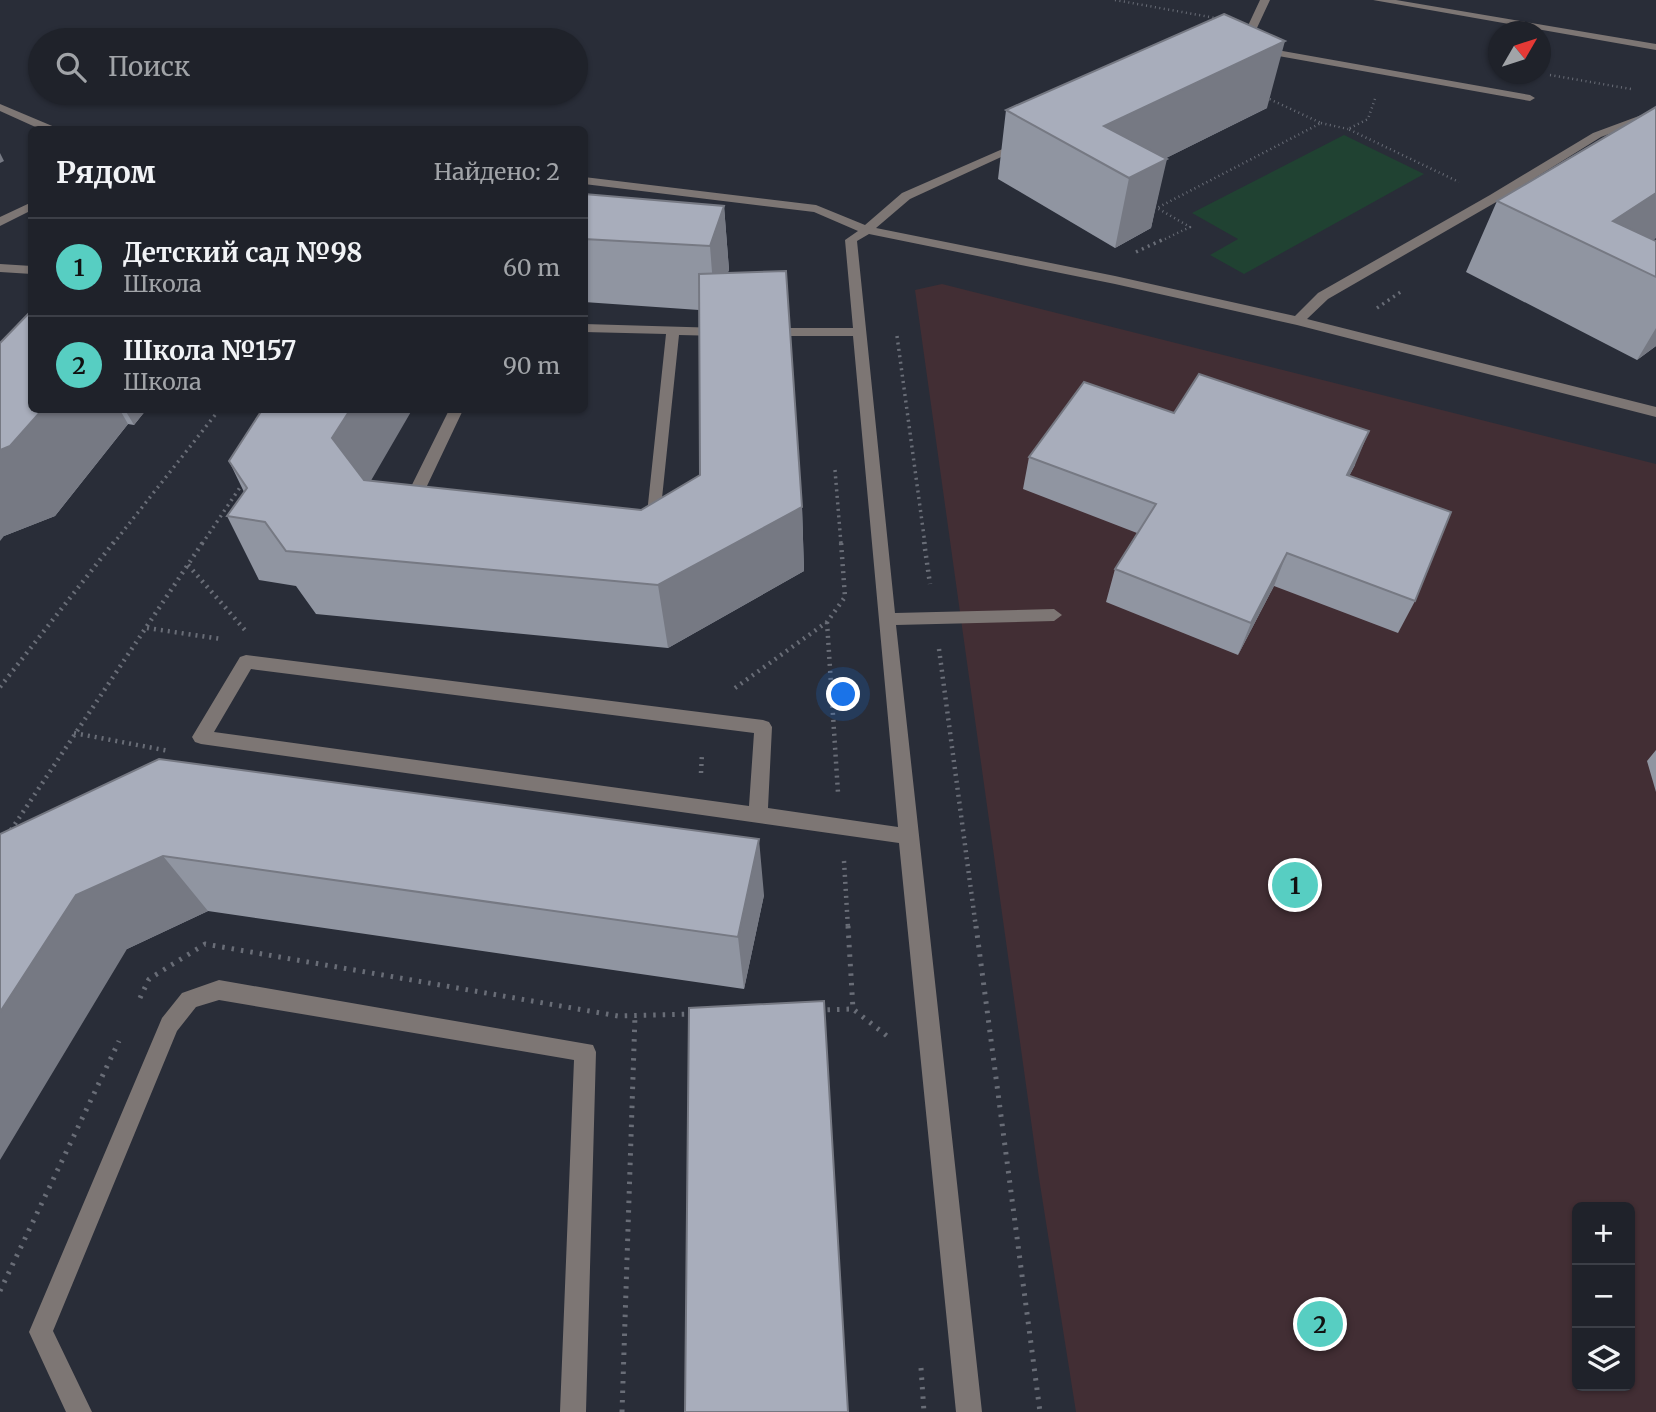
<!DOCTYPE html>
<html lang="ru">
<head>
<meta charset="utf-8">
<style>
  body { margin:0; font-family:Merriweather,serif; background:#272a32; color:#f1f3f6 }
  .controls { position:absolute; right:21px; bottom:21px; display:grid; overflow:hidden; border-radius:10px; box-shadow:0 2px 5px #0004 }
  .controls button { width:63px; height:63px; display:grid; place-items:center; padding:0; border:0; border-bottom:2px solid #3c3f47; background:#1f222a; color:#f1f3f6; font:35px sans-serif }
  .compass { position:absolute; left:1488px; top:21px; width:63px; height:63px; border-radius:50%; background:#1f222a; box-shadow:0 2px 5px #0004; rotate:51deg }
  .you { position:absolute; left:844px; top:695px; width:24px; height:24px; margin:-18px; border:5px solid #fff; border-radius:50%; background:#1a73e8; box-shadow:0 0 0 10px #1a73e833 }
  .badge { display:grid; place-items:center; width:46px; height:46px; border-radius:50%; background:#57cec2; color:#111; font-size:23px; font-weight:700 }
  .pin { position:absolute; translate:-50% -50%; border:4px solid #fff; box-shadow:0 2px 7px #0006 }
  .list { margin:0; padding:0; list-style:none }
  h2 { display:flex; justify-content:space-between; align-items:center; height:91px; margin:0; padding:0 28px; font-size:30px }
  h2 small { font-size:23px; font-weight:400; color:#a1a4a8 }
  .list li { display:grid; grid-template-columns:46px 1fr auto; gap:21px; align-items:center; box-sizing:border-box; height:98px; padding:0 28px; border-top:2px solid #3c3f47 }
  .list b { display:block; font-size:26px; white-space:nowrap }
  .list p { margin:0; font-size:23px; white-space:nowrap; color:#a1a4a8 }
  .list em { font-size:23px; font-style:normal; color:#a1a4a8 }
  .icon { flex:none; width:38px; height:38px; fill:none; stroke:currentColor; stroke-width:2; stroke-linecap:round; stroke-linejoin:round }
  .map { position:relative; flex:none; width:1656px; height:1412px; overflow:hidden }
  .search { position:absolute; background:#1f222a; box-shadow:0 2px 5px #0004; left:28px; top:28px; width:560px; height:77px; display:flex; align-items:center; gap:18px; box-sizing:border-box; padding:0 24px; border-radius:38px; color:#a1a4a8; font-size:26px }
  .panel { position:absolute; background:#1f222a; box-shadow:0 2px 5px #0004; left:28px; top:126px; width:560px; height:287px; border-radius:10px }
  .map>svg:first-child { display:block }
</style>
</head>
<body>
<div class="map">
<svg width="1656" height="1412" viewBox="0 0 1656 1412">
  <rect width="100%" height="100%" fill="#292d38"/>
  <path fill="#422e34" fill-rule="evenodd" d="M942,284L1656,464V1412H1076L1039,1178L915,290ZM1577,1207H1630V1386H1577Z"/>
  <path fill="#204232" d="M1344,135L1424,174L1244,274L1210,255L1238,239L1192,213Z"/>
  <g fill="none" stroke-linecap="round" stroke-linejoin="round">
    <path stroke="#696d77" stroke-width="2.5" stroke-dasharray="1 3.5" stroke-linecap="butt" d="M1115,0L1221,19
      M1550,75L1631,89
      M1375,99L1368,119L1348,129L1459,182
      M1321,123L1348,129
      M1161,241L1190,227L1157,208L1321,123L1265,97"/>
    <path stroke="#696d77" stroke-width="3.5" stroke-dasharray="2 4.5" stroke-linecap="butt" d="M1136,252L1164,239
      M1377,308L1402,291
      M897,336L925,544
      M835,470L841,544
      M113,544L219,410
      M202,544L243,483"/>
    <path stroke="#696d77" stroke-width="4.5" stroke-dasharray="2 5" stroke-linecap="butt" d="M924,542L930,584
      M188,565L245,630
      M827,622L838,793
      M147,628L221,639
      M939,649L976,928
      M0,687L114,542
      M735,688L827,622L845,597L841,542
      M74,733L169,751
      M701,773L702,753
      M11,830L203,542
      M844,861L848,928"/>
    <path stroke="#696d77" stroke-width="5" stroke-dasharray="2.5 7" stroke-linecap="butt" d="M848,926L853,1009L892,1040
      M976,926L1040,1412
      M140,998L149,979L205,944L618,1016L694,1014
      M818,1010L853,1009
      M0,1291L119,1041
      M921,1368L924,1412
      M622,1412L635,1016"/>
    <path fill="#7d7674" fill-rule="evenodd" d="M1260,0H1270L1249,45L1530,95L1535,98L1530,101L1239,49L1238,47Z
      M1373,0H1396L1656,44V50Z
      M0,104L57,128L58,130H42L0,111Z
      M1647,113H1655L1656,116L1601,137L1498,201L1328,299L1307,319L1656,407V417L1297,325L1115,284L869,234L857,241L895,613L1054,609L1062,615L1054,621L896,625L982,1412H956L899,843L201,744L195,742L192,737L240,657L246,655L763,720L769,722L772,727L768,808L898,827L853,336H766L759,332L766,328H853L845,240L858,231L814,212L584,184V177L816,205L865,225L902,193L1021,141L1025,142V146L910,199L876,228L1115,276L1295,316L1318,293L1490,195L1593,133ZM251,669L754,733L749,806L214,732Z
      M32,202V210L0,226V217Z
      M0,264L32,266V274L0,272Z
      M584,324L721,328L728,332L721,336L679,335L659,527H649L646,523L666,334L584,332Z
      M449,410H463L417,507L414,511H404L401,507Z
      M219,980L593,1045L596,1052L586,1412H560L574,1060L219,1000L196,1007L177,1031L53,1331L92,1412H66L29,1332L162,1018L182,993Z"/>
  </g>
  <path fill="#9095a1" d="M1656,107V238L1653,239L1656,241V346L1637,360L1466,272L1497,201Z
    M1267,108L1166,158L1151,228L1115,248L998,179L1006,110Z
    M584,194L724,206L729,270L727,273L802,507L804,571L668,648L316,614L296,586L259,580L227,516L244,492L229,461L371,481L641,510L700,475L699,310L584,302Z
    M32,410H146L134,425L128,424L55,516L4,536Z
    M1174,413L1355,465L1349,476L1415,601L1398,633L1274,586L1238,655L1106,602L1115,569L1137,533L1023,489L1029,457Z
    M1656,750V792L1647,761Z
    M0,834L764,895L744,989L208,911L127,949Z"/>
  <path fill="#767983" d="M1285,41L1267,108L1128,177L1104,126Z
    M0,153L4,161L0,163Z
    M1167,159L1151,228L1115,248L1129,178Z
    M1656,193V238L1621,261L1613,221Z
    M724,206L729,270L715,311L710,246Z
    M1656,328V346L1637,360Z
    M42,410H120L128,424L55,516L4,536L0,541V450Z
    M125,410H146L134,425Z
    M350,410H412L358,503L332,438Z
    M1369,431L1355,465L1333,508L1347,475Z
    M802,507L804,571L668,648L658,585Z
    M1287,553L1274,586L1238,655L1251,623Z
    M759,839L764,895L744,989L738,937Z
    M163,856L208,911L127,949L0,1160V1012L76,895Z"/>
  <path fill="#a8adbb" stroke="#767983" stroke-width="2" d="M1224,14L1285,41L1104,126L1167,159L1129,178L1006,110Z
    M1656,107V193L1613,221L1656,241V277L1497,201Z
    M584,194L724,206L710,246L584,239Z
    M786,271L802,507L658,585L286,551L265,522L227,516L247,488L229,461L262,410H350L332,438L364,480L641,510L700,475L699,274Z
    M32,310V410H42L10,446L0,450V343Z
    M1199,374L1369,431L1347,475L1451,512L1415,601L1287,553L1251,623L1115,569L1156,504L1029,457L1084,382L1174,413Z
    M159,759L759,839L738,937L163,856L76,895L0,1012V834Z
    M824,1001L848,1412H685L689,1008Z"/>
</svg>
<div class="controls">
<button>+</button>
<button>−</button>
<button><svg class="icon" aria-label="layers" viewBox="0 0 24 24"><path d="M12 4l9 5-9 5-9-5zM3 14l9 5 9-5"/></svg></button>
</div>
<svg class="compass" viewBox="-18 -18 36 36"><path d="M0-13l5 13h-10z" fill="#e53935"/><path d="M0 13l5-13h-10z" fill="#a1a4a8"/></svg>
<div class="you"></div>
<div class="pin badge" style="left:1295px;top:885px">1</div>
<div class="pin badge" style="left:1320px;top:1324px">2</div>
<div class="search"><svg class="icon" aria-label="search" viewBox="0 0 24 24"><circle cx="10" cy="10" r="6"/><path d="M15 15l6 6"/></svg>Поиск</div>
<section class="panel">
<h2>Рядом<small>Найдено: 2</small></h2>
<ul class="list">
<li><span class="badge">1</span><div><b>Детский сад №98</b><p>Школа</p></div><em>60 m</em></li>
<li><span class="badge">2</span><div><b>Школа №157</b><p>Школа</p></div><em>90 m</em></li>
</ul>
</section>
</div>
</body>
</html>
